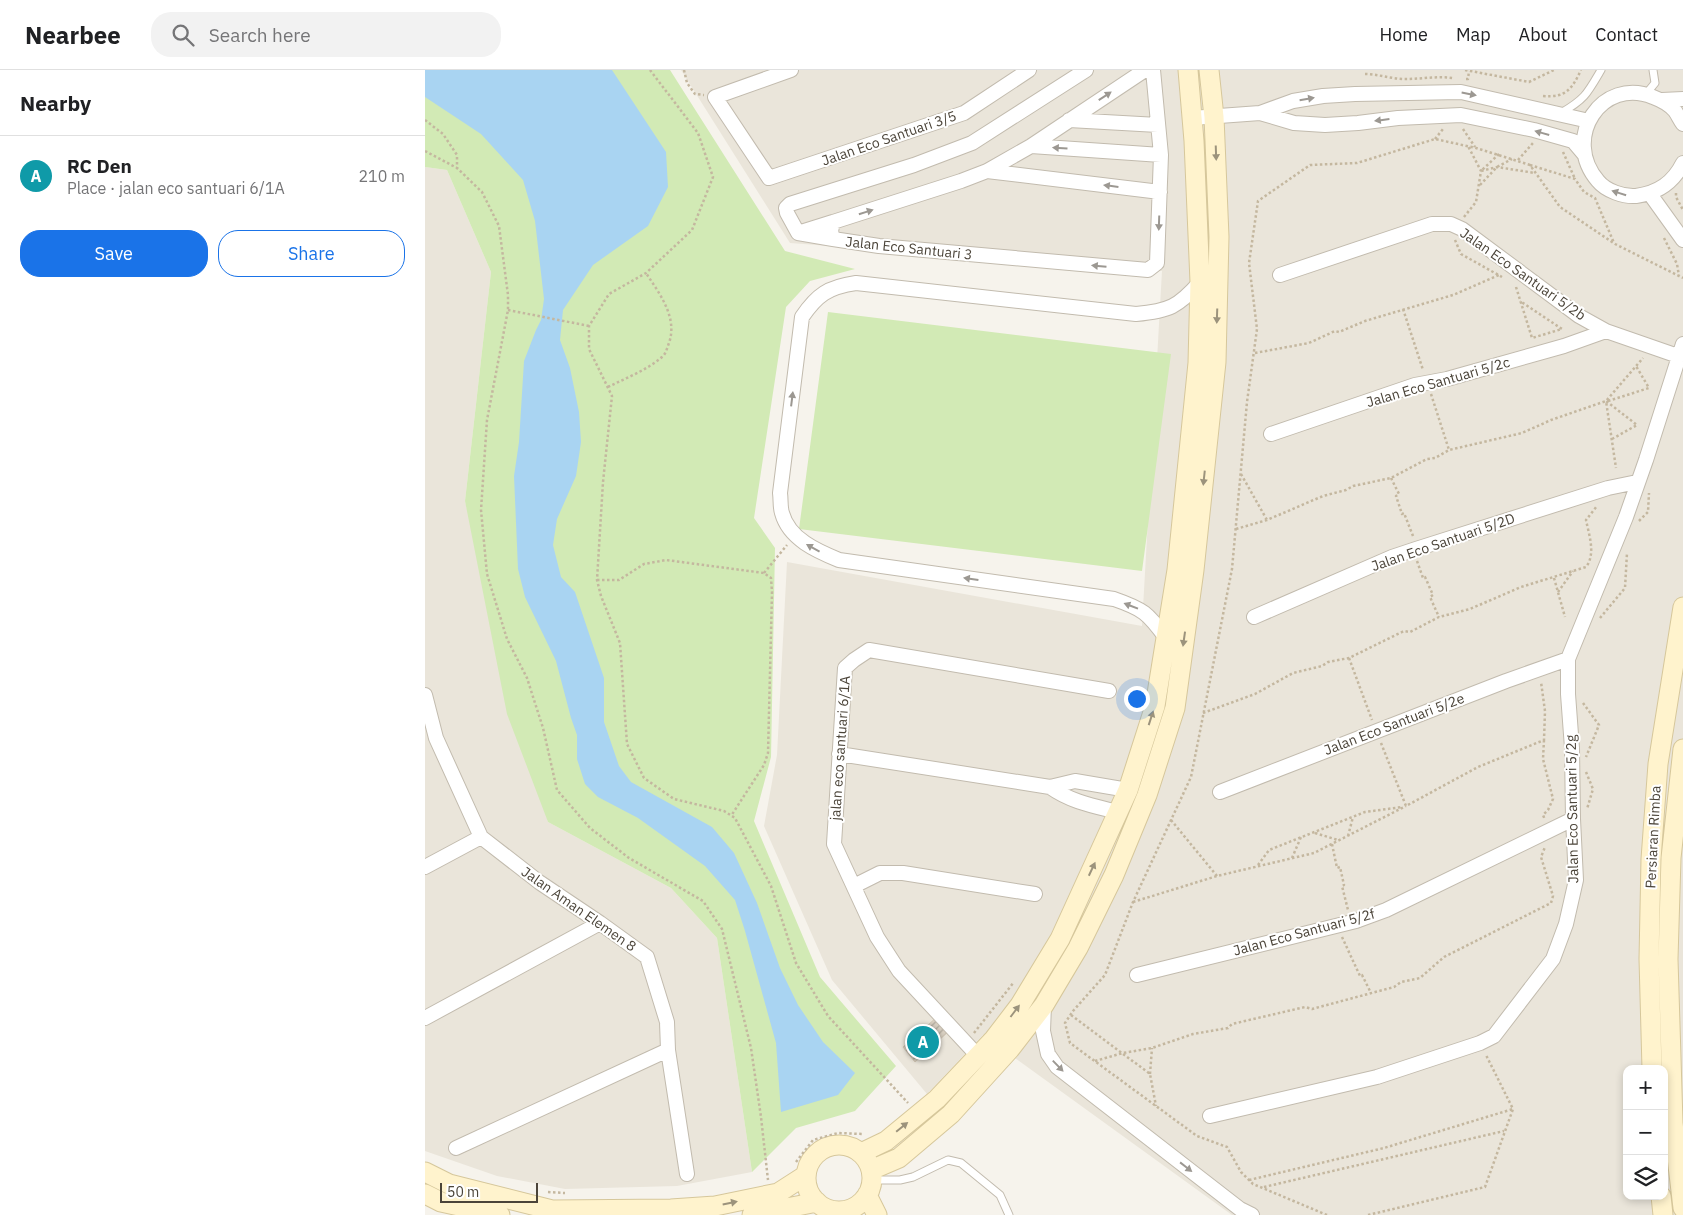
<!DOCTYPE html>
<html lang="en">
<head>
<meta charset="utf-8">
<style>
  body { margin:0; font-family:"IBM Plex Sans",sans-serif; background:#f2f2f2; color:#202124 }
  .controls { position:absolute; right:15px; bottom:15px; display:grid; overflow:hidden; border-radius:10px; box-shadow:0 2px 8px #0003 }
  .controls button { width:45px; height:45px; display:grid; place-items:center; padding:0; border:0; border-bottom:1px solid #e0e0e0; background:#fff; color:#202124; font:25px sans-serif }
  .scale { position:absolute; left:15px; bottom:12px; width:98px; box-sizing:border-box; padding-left:5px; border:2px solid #4b4439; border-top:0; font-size:14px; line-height:18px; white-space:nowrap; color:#4b4439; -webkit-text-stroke:4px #fff; paint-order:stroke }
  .you { position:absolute; left:711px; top:628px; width:18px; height:18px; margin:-12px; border:4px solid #fff; border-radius:50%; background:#1a73e8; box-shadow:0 0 0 8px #1a73e833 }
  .badge { display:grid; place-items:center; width:32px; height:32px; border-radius:50%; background:#1a73e8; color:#fff; font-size:16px; font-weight:700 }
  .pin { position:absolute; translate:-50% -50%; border:2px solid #fff; box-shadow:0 1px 5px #0006 }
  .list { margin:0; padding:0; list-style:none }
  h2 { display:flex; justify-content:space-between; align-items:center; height:65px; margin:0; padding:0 20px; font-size:21px }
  h2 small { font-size:16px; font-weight:400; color:#757577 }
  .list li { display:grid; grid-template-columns:32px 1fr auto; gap:15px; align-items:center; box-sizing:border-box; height:80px; padding:0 20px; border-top:1px solid #e0e0e0 }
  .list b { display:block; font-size:19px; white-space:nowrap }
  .list p { margin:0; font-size:16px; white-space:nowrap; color:#757577 }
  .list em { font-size:16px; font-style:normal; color:#757577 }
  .actions { display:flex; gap:10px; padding:15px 20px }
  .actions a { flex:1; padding:11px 0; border:1px solid #1a73e8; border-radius:20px; text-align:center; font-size:18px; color:#1a73e8 }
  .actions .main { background:#1a73e8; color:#fff }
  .icon { flex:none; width:28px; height:28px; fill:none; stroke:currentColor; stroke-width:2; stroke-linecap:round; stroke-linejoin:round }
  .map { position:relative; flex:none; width:1258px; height:1145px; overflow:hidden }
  header { display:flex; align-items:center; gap:30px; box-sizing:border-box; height:70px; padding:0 25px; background:#fff; border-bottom:1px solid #e0e0e0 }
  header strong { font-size:24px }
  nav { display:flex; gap:28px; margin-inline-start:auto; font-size:18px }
  .search { width:350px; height:45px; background:#f2f2f2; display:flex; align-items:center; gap:12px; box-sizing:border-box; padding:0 18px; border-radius:20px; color:#757577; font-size:19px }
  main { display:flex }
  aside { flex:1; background:#fff }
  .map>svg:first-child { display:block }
</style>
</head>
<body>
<header>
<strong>Nearbee</strong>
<div class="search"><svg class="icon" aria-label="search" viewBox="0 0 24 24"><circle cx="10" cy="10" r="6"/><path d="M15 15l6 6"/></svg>Search here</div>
<nav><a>Home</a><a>Map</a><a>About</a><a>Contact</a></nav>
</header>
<main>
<aside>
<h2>Nearby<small></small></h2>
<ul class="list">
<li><span class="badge" style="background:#0f9aa8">A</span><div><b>RC Den</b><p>Place · jalan eco santuari 6/1A</p></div><em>210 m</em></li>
</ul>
<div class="actions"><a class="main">Save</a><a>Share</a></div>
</aside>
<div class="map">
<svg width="1258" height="1145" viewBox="0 0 1258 1145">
  <defs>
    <pattern id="building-hatch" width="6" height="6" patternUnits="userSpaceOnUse" patternTransform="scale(1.25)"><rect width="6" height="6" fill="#d8cfc1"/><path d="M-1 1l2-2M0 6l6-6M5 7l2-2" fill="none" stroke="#b1aa9e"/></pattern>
  </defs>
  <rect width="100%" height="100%" fill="#f6f3ec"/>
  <path fill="#eae5da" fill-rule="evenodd" d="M256,0H1258V1145H807L558,965L502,1024L407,910L339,756L352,685L362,492L717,556L737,201L365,173ZM1202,999H1239V1126H1202Z
    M0,97L22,100L66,202L40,431L123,752L246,818L292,868L327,1102L252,1116L140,1119L72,1106L0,1081Z"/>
  <path fill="#d2eab5" d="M0,0H245L360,181L430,199L385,211L361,237L329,448L350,478L346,687L329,751L395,907L471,996L430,1041L371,1058L327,1102L292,868L246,818L123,752L82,644L40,431L66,202L22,100L0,97Z
    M403,242L746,284L717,501L374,459Z"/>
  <path fill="#a9d4f2" d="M0,0H187L241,82L243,117L223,156L168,195L138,240L135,270L145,298L154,342L156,372L151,406L132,449L128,475L136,507L150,522L179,608V652L194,696L206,712L287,757L309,783L332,833L355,898L373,935L398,972L430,1003L413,1025L356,1042L351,973L320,861L310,830L280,796L213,748L173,727L160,714L152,689V665L146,648L131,591L100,527L93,499L89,406L94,372L99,291L111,260L116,250L119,229L110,151L98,110L56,64L0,27Z"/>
  <path fill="url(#building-hatch)" stroke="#d3c7b4" d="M512,947L524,961L490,992L478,977Z"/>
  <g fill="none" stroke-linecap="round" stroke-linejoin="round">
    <defs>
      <path id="lane" d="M1221,24L1230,13L1228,0
        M1136,43C1160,29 1162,24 1176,0
        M447,1110H475L488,1107L523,1090L536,1093L575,1125L584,1145"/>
      <path id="street" d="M366,0L290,27L344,108L539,43L604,0
        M720,0L606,76L562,101L536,111L408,152L406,161L408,169L454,176L723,200L732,193L736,85L728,0
        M1237,30L1258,29
        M835,43L869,53L900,55L933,53L973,48L1036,45L1109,60L1148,71L1159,84
        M767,48L835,43L868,31L898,26L930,24L1036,22L1164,51
        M644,50L733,55
        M1258,54C1255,50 1253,45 1250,41C1245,35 1236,30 1228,27C1177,6 1136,68 1173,111C1181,121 1199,127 1211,126C1233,123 1248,113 1258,93
        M606,76L736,85
        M562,101L735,122
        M1225,124L1258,170
        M373,163L362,143L361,138L365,134L489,95L547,73L661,0
        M408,169L373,163L408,152
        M855,205L1007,154H1026L1037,159L1154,246L1181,261L1253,286
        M846,364L990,315L1022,309L1139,276L1181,261
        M829,547L967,487L991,479L1183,418L1212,412
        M741,568C723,543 718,539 689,529L414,490C392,481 364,469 357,443C355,437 356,430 355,423L377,247C392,225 403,217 431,213L711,244C744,241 753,237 775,212
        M0,625L11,668L56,767L114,812L175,853L222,887L242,952L243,980L262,1104
        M414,684L625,717L650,711L703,720
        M625,717C646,732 669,736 693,742
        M795,722L1081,611L1143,589
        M0,797L56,767
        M429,816L455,803H478L610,824
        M712,905L931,851L961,840L1148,749
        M619,935L618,961L623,984L632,997L815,1139L827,1145
        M0,948L175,853
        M553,986L474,901L452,867L409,774L420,598L429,590L444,580L684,621
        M785,1046L952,1007L1055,973L1069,966L1128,889L1141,854L1151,810L1148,749L1147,678L1143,624V589L1201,447L1221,390L1258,274
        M31,1078L243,980"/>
      <path id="secondary" d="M1258,679L1246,788L1243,889L1248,1053L1258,1138
        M1227,999L1224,889L1226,789L1233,694L1258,537
        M381 1108a33 33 0 1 1 66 0a33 33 0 1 1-66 0Z
        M436,1083L461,1071L512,1029L569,969L595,935L635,869L693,742L703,720L730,636L752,500L773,293L775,212L769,71L763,0
        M446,1100L474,1088L526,1044L585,979L619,935L653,878L689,805L722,725L750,638L769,500L791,292L794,167L789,47L784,0
        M0,1102L24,1114L127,1140L246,1139L290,1136L353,1123L381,1105
        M0,1124L16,1132L75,1145
        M442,1125L452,1145
        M1236,1126L1238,1145
        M327,1145L392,1132"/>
    </defs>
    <use href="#lane" stroke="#c2bbae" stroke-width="9"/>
    <use href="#street" stroke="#c2bbae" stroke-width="16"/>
    <use href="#secondary" stroke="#d6c79b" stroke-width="21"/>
    <path stroke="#c4b79f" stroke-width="2.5" stroke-dasharray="2.5 2.5" stroke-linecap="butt" d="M225,0L273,63L288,107L267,160L221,203L184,224L164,256V279L187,326L178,412L172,510L176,526L195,573L202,674L219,708L249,729L299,741L310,748L346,816L371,893L403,946L483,1033
      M259,0L262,13L270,24L279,25
      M1040,0L1104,12L1129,0
      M940,4C953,4 966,9 980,9C996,9 1012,6 1028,8
      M1041,9H1043L1044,1
      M1118,26C1141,28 1147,19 1156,0
      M0,50L18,64L32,85V98L57,122L74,156L83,225V240L62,350L56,440L62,504L82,569L102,608L118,658L132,720L165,758L204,788L278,831L297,859L326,978L336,1047L343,1110
      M1038,59L1050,77
      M1010,69L1018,59
      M0,81L32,98
      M1138,82L1150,109
      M1074,84L1056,101L1072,97L1110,103
      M1093,90L1108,73
      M1105,95L1150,109L1159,122L1170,128L1189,173
      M1055,115L1072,97L1087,89
      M1251,123V127L1258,140
      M1039,147L1051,132L1056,101L1043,76
      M1239,168L1252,194L1254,206
      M1030,170L1036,184L1077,207
      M1091,217L1107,268L1137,259L1095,231
      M978,239L998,300
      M83,240L164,256
      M830,283L884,273L910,261L914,262L940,251L1028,225L1074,205
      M183,317C201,308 222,300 237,287C241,284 242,278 244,273C253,247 234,223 221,203
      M1006,324L1024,380
      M1183,331L1224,318L1211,296
      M1187,369L1212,355L1181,331L1191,398
      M816,404L842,450
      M966,408L974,424L971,426L977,444L979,443L988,466
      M1214,451L1223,442L1224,423
      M811,459L842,450L898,426L921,420L928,416L966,408L1002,389L1010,388L1024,380L1097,363L1126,350L1181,331L1218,288
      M992,491L998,508L1000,507L1008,525L1005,527L1014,547
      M339,503L362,475
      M1129,508L1140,547
      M172,510H194L219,494L241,490L339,503L346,508L347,522L343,683L339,695L306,746
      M1133,522L1148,501
      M1175,548L1200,518L1202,483
      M924,588L947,650
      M1158,633L1174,655L1161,687
      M778,643L830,624L868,603L897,596L903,592L924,588L979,561L985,562L1014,547L1045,539L1096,517L1161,497C1171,484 1164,465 1161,450L1172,436
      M1119,670L1118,689L1128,729L1123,740L1118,745L1120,750
      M956,673L981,736L1053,697L1119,670L1120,641L1116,612
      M1161,702L1168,719L1162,739
      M746,750L792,806
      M890,763L913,770
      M923,766L928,747
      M907,774L912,798L915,797L919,815L917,816L923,840
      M867,788L876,767
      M833,795L844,780L940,742L977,737
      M708,832L792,806L889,783L981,736
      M917,867L935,906L937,905L946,923
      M646,945L725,1004L731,1036
      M549,963L589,912
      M670,991L698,983L727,978L768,964L803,958L807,954L880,937L887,939L969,917L976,912L995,908L1019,887L1126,833L1128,826L1116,787L1120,777
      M725,1004L727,978
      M371,1092L388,1070L413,1063L438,1064
      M824,1110L959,1078L1088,1039
      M839,1117L1079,1061
      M123,1122L140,1123
      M902,1145L828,1114L816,1102L802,1077L772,1066L645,973L640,953L648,941L680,905L708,832L766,707L807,499L822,332L832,259L824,193L833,131L885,95L932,93L1010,69L1051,78L1105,95L1135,137L1190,174L1258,208
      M943,1145L1060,1117L1088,1039L1061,985"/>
    <use href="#lane" stroke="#fff" stroke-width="7"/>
    <use href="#street" stroke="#fff" stroke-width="14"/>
    <use href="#secondary" stroke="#fff3cd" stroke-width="19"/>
  </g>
  <defs><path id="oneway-solid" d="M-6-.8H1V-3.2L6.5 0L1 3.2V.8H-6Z" transform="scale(1.25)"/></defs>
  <g fill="#9c9892">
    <use href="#oneway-solid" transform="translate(1044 24) rotate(11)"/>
    <use href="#oneway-solid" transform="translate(680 26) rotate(-33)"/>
    <use href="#oneway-solid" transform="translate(882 29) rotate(-10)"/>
    <use href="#oneway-solid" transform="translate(957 50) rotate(173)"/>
    <use href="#oneway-solid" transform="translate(1117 63) rotate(-164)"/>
    <use href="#oneway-solid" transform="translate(635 78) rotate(-176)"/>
    <use href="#oneway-solid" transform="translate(686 116) rotate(-173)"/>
    <use href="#oneway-solid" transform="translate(1194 123) rotate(-162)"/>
    <use href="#oneway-solid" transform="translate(441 142) rotate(-18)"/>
    <use href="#oneway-solid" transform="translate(734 153) rotate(92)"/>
    <use href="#oneway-solid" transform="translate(674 196) rotate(-175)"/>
    <use href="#oneway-solid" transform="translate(367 329) rotate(-83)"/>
    <use href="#oneway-solid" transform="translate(388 478) rotate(-151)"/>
    <use href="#oneway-solid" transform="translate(546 509) rotate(-172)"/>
    <use href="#oneway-solid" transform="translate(706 536) rotate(-159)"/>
    <use href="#oneway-solid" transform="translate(633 996) rotate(46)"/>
    <use href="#oneway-solid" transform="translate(761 1097) rotate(38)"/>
  </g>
  <g fill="#9c937c">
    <use href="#oneway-solid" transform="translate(791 83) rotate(88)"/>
    <use href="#oneway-solid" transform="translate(792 246) rotate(92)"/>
    <use href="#oneway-solid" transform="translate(779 408) rotate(96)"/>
    <use href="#oneway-solid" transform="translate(759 569) rotate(98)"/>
    <use href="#oneway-solid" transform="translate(726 648) rotate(-72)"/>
    <use href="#oneway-solid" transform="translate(667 799) rotate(-65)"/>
    <use href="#oneway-solid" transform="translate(590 941) rotate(-53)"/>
    <use href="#oneway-solid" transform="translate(477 1057) rotate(-39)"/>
    <use href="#oneway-solid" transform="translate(305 1133) rotate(-12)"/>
  </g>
  <g text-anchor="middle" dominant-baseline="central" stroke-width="4" stroke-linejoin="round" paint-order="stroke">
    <g font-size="14" fill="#4b4439" stroke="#fff">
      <text transform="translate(464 68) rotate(-19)">Jalan Eco Santuari 3/5</text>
      <text transform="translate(484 178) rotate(6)">Jalan Eco Santuari 3</text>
      <text transform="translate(1098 204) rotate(35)">Jalan Eco Santuari 5/2b</text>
      <text transform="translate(1013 312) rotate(-16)">Jalan Eco Santuari 5/2c</text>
      <text transform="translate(1018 472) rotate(-19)">Jalan Eco Santuari 5/2D</text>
      <text transform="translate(969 654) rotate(-21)">Jalan Eco Santuari 5/2e</text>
      <text transform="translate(415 678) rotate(-86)">jalan eco santuari 6/1A</text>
      <text transform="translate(1147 739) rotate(-91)">Jalan Eco Santuari 5/2g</text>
      <text transform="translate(1228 767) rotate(-87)">Persiaran Rimba</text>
      <text transform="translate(154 839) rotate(35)">Jalan Aman Elemen 8</text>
      <text transform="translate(879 862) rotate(-15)">Jalan Eco Santuari 5/2f</text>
    </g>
  </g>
</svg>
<div class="controls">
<button>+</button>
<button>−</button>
<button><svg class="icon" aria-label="layers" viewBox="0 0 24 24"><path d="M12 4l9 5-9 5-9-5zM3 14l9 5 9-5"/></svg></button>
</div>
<div class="scale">50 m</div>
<div class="you"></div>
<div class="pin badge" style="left:498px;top:972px;background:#0f9aa8">A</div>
</div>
</main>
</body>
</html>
